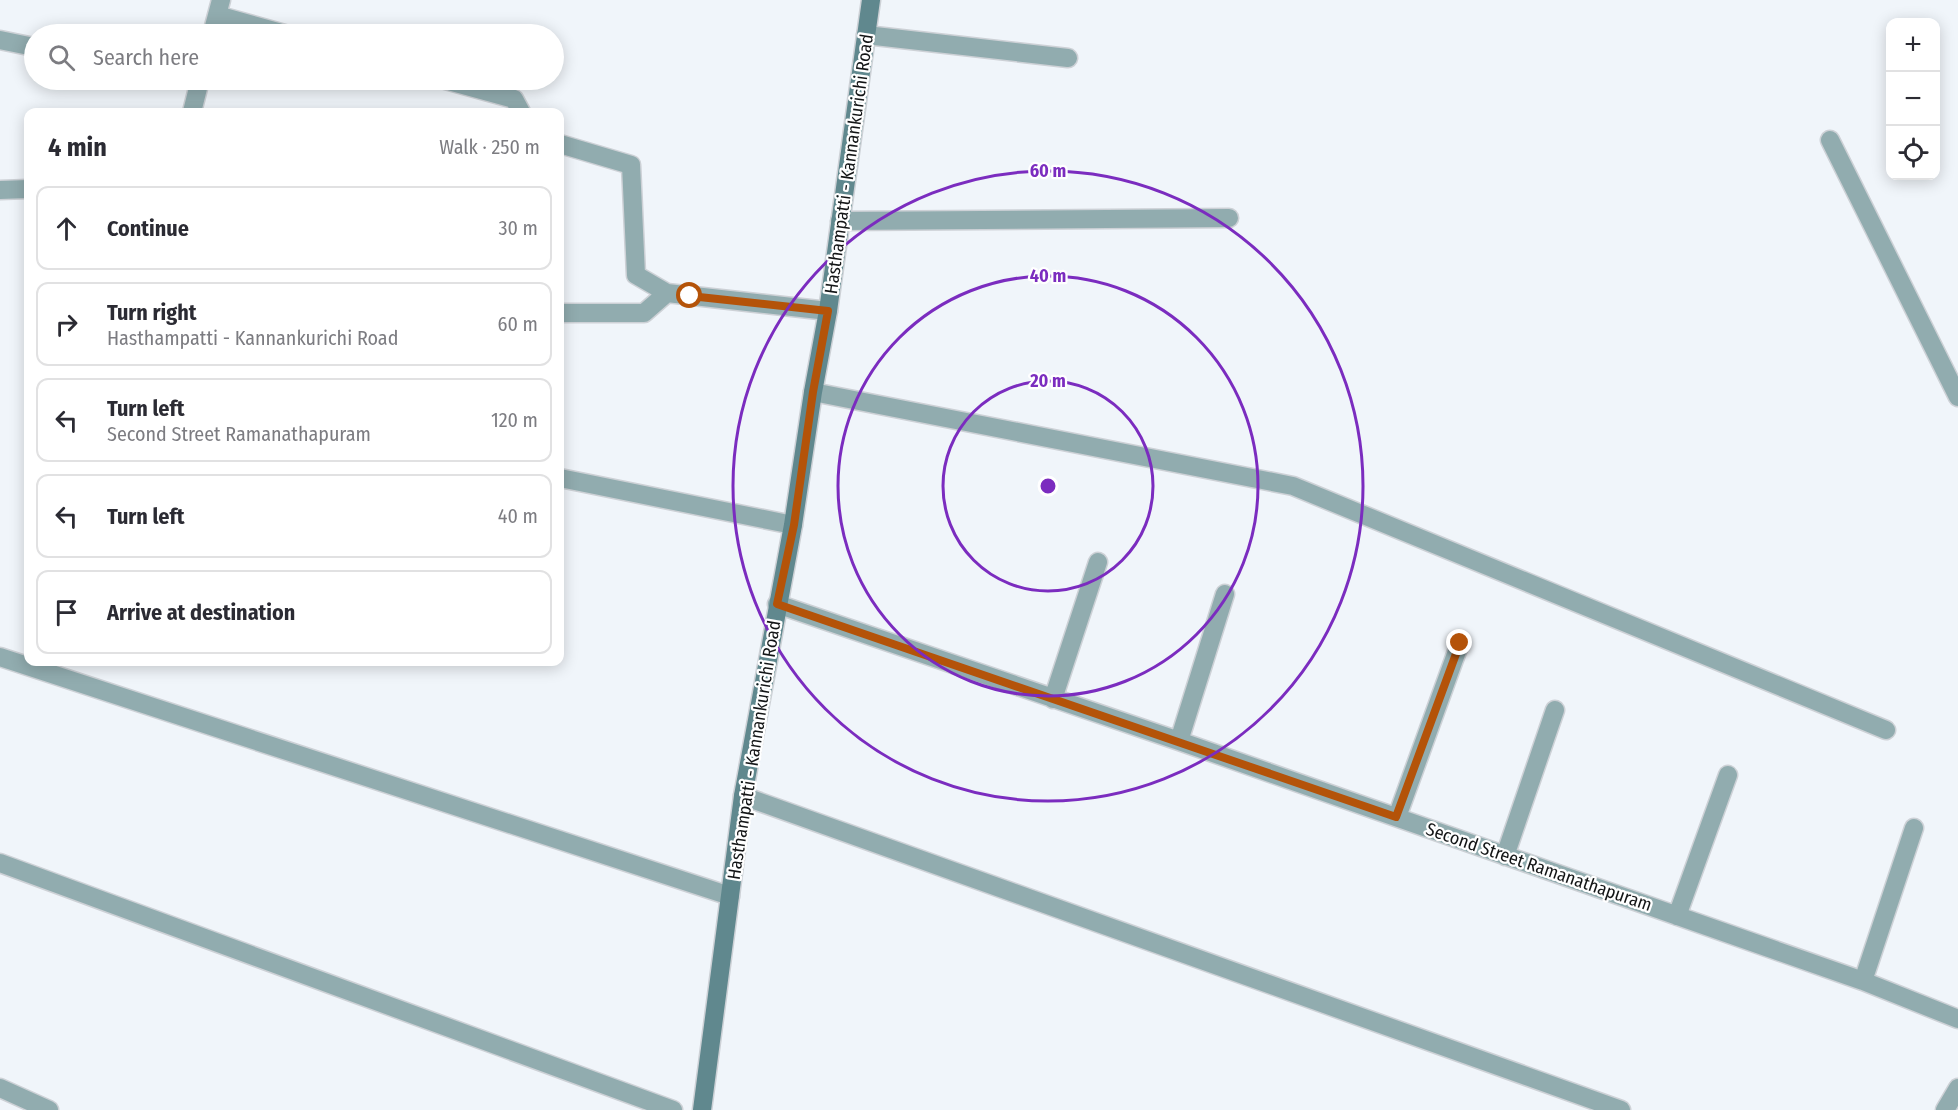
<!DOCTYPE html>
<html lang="en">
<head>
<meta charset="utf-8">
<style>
  body { margin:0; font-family:"Fira Sans Condensed",sans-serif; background:#f2f2f3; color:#2b2b33 }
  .controls { position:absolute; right:18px; top:18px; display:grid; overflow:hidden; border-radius:12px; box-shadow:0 3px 15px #0003 }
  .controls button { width:54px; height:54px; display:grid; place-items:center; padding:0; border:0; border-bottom:2px solid #e1e1e2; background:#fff; color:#2b2b33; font:30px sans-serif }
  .stop { position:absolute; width:18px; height:18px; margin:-14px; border:4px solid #b45309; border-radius:50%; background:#fff }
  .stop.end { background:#b45309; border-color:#fff; box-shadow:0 2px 6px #0008 }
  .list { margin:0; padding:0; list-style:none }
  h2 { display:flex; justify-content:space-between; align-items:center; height:78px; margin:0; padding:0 24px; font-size:26px }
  h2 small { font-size:20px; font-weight:400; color:#7c7c81 }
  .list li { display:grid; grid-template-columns:39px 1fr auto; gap:18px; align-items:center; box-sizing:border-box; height:84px; margin:0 12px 12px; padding:0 12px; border:2px solid #e1e1e2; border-radius:12px }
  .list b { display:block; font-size:22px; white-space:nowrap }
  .list p { margin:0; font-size:20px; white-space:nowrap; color:#7c7c81 }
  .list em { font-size:20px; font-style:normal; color:#7c7c81 }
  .icon { flex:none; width:33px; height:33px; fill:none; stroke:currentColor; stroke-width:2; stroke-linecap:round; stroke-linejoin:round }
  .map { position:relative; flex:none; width:1958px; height:1110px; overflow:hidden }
  .search { position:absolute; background:#fff; box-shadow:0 3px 15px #0003; left:24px; top:24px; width:540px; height:66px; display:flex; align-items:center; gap:15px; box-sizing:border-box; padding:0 21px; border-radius:33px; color:#7c7c81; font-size:22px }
  .panel { position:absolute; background:#fff; box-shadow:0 3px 15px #0003; left:24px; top:108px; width:540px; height:558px; border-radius:12px }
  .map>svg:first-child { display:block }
</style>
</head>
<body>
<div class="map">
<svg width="1958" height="1110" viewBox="0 0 1958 1110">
  <rect width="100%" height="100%" fill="#f0f5fa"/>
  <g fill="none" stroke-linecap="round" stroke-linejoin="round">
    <defs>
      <path id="minor" d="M217,15L285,34
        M212,34L221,0
        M866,35L1068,58
        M0,40L34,47
        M445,80L514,99L521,112
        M192,112L200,80
        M1830,140L1958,397
        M560,144L631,165L636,275L667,293
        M0,190L28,189
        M840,221L1229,218
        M560,313H644L667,293L828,311
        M813,392L1293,486L1886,730
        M560,478L793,525
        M777,604L1179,741L1863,981L1958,1019
        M0,657L730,896
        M1053,699L1098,562
        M1179,741L1225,594
        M743,796L1621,1110
        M1397,817L1460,643
        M1505,856L1555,710
        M0,863L673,1110
        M1677,916L1728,775
        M1863,981L1914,828
        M0,1088L49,1110"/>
      <path id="tertiary" d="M1945,1110L1958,1088"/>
      <path id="secondary" d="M702,1110L743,796L793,525L813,392L828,311L871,0"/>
    </defs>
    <use href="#minor" stroke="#cdd1d6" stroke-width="21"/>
    <use href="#tertiary" stroke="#cdd1d6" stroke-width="21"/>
    <use href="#secondary" stroke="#cdd1d6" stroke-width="21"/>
    <use href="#minor" stroke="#91acaf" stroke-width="18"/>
    <use href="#tertiary" stroke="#91acaf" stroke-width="18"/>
    <use href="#secondary" stroke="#60888e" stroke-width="18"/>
  </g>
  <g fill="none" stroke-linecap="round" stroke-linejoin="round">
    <path stroke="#b45309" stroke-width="8" d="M690,296L828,311L813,392L794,525L777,604L1396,817L1460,643"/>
  </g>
  <g fill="none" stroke="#7b2cbf" stroke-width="3">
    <circle cx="1048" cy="486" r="105"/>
    <circle cx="1048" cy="486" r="210"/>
    <circle cx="1048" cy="486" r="315"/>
  </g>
  <g text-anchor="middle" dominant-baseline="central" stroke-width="4.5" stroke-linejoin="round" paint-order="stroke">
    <g font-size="18" fill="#131516" stroke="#fff">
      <text transform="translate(849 164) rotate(-82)">Hasthampatti - Kannankurichi Road</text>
      <text transform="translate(754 750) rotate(-81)">Hasthampatti - Kannankurichi Road</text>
      <text transform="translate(1539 867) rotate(19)">Second Street Ramanathapuram</text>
    </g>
  </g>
  <circle cx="1048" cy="486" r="9" fill="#7b2cbf" stroke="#fff" stroke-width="3"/>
  <g font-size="18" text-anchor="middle" font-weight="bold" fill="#7b2cbf" stroke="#fff" stroke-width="4.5" stroke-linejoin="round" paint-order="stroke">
    <text x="1048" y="177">60 m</text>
    <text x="1048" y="282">40 m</text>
    <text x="1048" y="387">20 m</text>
  </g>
</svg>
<div class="controls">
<button>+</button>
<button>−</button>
<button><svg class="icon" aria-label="locate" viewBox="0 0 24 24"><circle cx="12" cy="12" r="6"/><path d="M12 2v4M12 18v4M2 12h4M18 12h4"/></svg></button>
</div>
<div class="stop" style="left:690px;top:296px"></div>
<div class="stop end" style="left:1460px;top:643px"></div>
<div class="search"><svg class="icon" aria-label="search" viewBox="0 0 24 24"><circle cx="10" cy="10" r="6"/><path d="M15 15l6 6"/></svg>Search here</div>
<section class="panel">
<h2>4 min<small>Walk · 250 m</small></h2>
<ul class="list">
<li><svg class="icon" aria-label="ahead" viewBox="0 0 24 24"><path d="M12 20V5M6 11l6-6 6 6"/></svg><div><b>Continue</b></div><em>30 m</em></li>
<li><svg class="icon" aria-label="right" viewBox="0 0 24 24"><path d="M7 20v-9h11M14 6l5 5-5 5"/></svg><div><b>Turn right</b><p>Hasthampatti - Kannankurichi Road</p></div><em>60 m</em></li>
<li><svg class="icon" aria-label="left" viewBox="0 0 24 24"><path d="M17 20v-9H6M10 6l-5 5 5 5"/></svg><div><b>Turn left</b><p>Second Street Ramanathapuram</p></div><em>120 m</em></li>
<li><svg class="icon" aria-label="left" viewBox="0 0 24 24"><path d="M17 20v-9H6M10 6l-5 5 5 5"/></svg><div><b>Turn left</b></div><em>40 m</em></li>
<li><svg class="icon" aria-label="arrive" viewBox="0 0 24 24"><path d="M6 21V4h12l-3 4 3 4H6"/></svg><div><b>Arrive at destination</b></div></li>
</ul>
</section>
</div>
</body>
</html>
